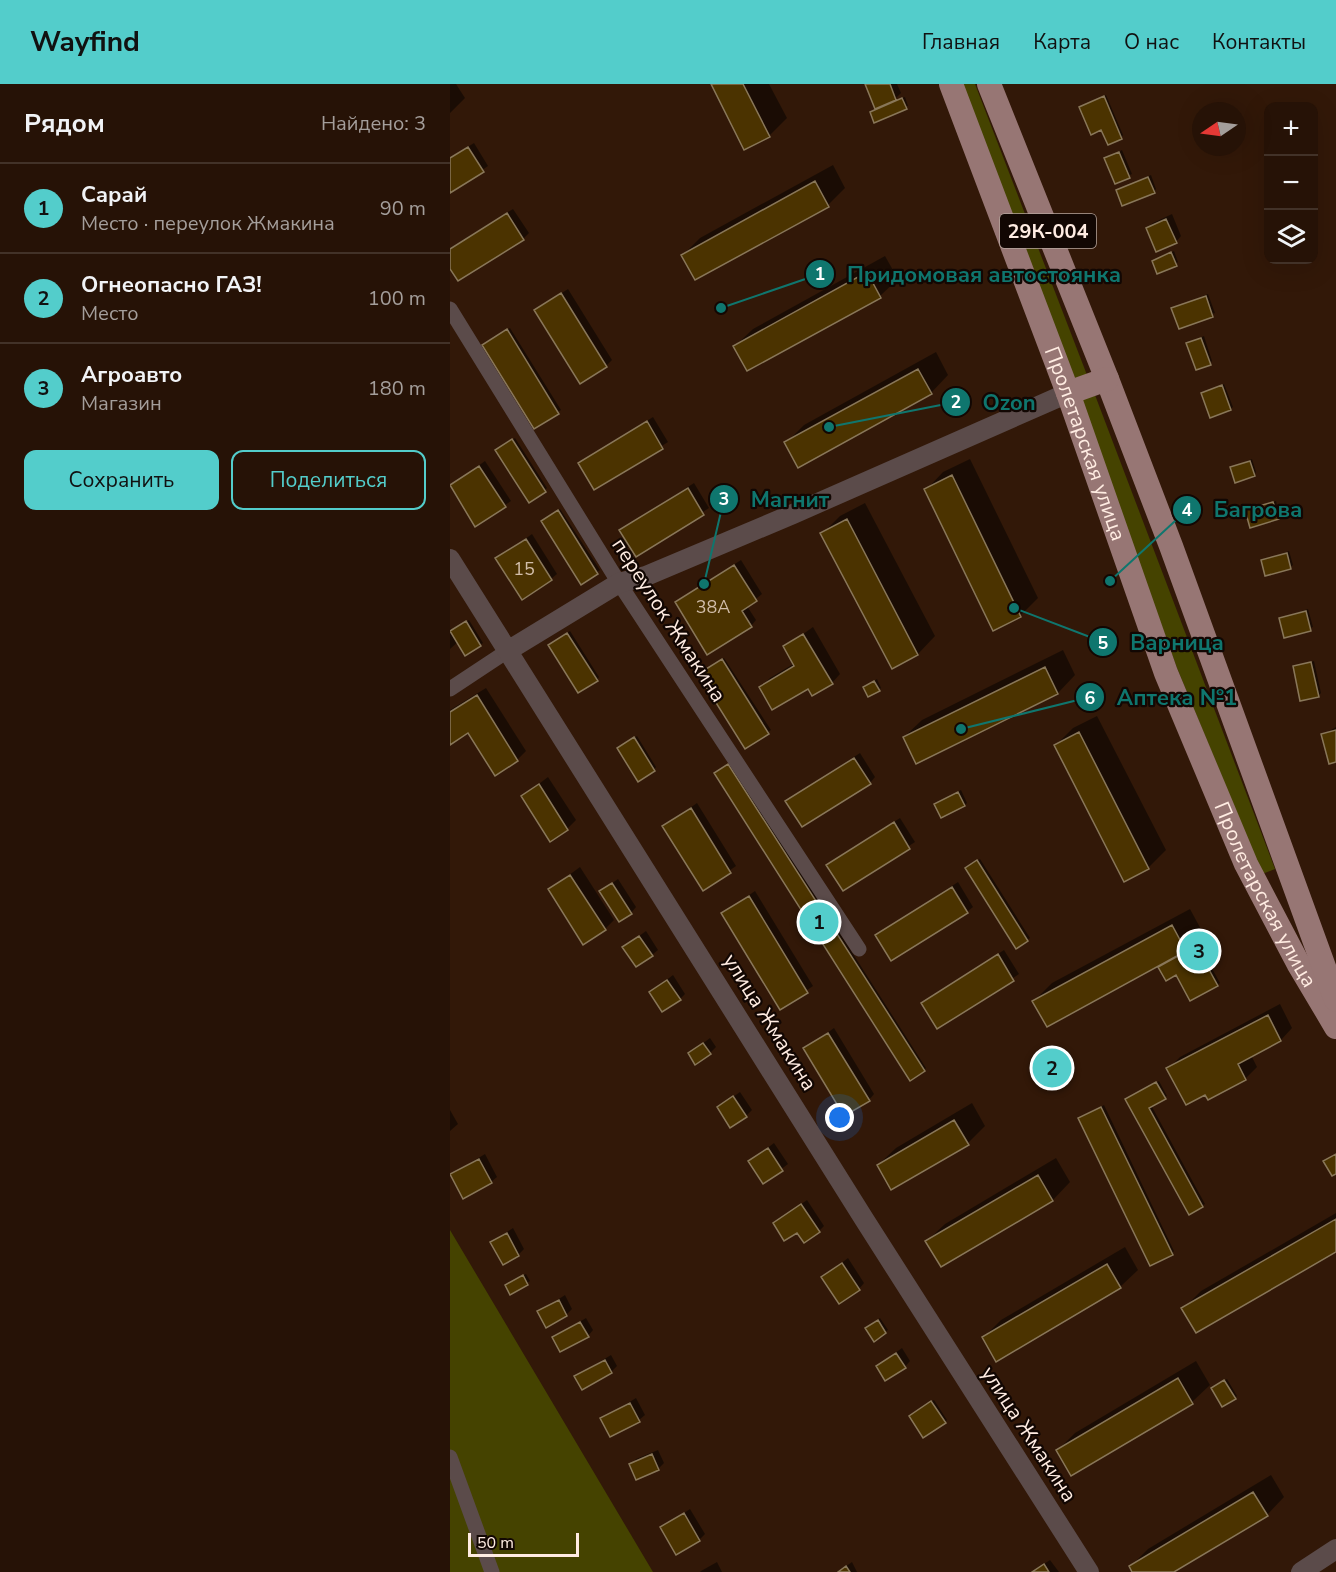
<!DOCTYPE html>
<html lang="ru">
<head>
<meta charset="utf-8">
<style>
  body { margin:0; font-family:"Nunito Sans",sans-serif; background:#322014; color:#f1f3f6 }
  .controls { position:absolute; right:18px; top:18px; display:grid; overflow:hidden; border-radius:12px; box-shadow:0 6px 24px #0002 }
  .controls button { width:54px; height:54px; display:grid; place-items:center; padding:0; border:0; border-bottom:2px solid #423228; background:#261206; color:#f1f3f6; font:30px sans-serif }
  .compass { position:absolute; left:742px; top:18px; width:54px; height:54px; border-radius:50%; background:#261206; box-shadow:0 6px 24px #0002; rotate:257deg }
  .scale { position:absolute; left:18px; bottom:15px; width:111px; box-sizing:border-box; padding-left:6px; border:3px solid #ffece2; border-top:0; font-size:16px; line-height:21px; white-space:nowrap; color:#ffece2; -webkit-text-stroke:4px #120703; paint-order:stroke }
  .you { position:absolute; left:390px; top:1034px; width:21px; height:21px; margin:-15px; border:4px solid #fff; border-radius:50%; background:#1a73e8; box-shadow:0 0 0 9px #1a73e833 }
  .badge { display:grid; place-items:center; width:39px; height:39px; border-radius:50%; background:#53cdcb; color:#111; font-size:20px; font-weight:700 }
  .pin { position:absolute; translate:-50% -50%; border:3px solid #fff; box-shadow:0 2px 6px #0006 }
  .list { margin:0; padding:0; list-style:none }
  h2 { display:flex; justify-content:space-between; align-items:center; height:78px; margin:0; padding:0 24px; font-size:26px }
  h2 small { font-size:20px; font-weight:400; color:#a49e9b }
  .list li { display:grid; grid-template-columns:39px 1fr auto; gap:18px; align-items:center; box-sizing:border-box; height:90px; padding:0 24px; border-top:2px solid #423228 }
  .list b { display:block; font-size:22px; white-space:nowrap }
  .list p { margin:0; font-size:20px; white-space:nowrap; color:#a49e9b }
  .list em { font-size:20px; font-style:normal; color:#a49e9b }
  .actions { display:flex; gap:12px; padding:18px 24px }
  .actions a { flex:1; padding:14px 0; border:2px solid #53cdcb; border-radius:12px; text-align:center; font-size:21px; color:#53cdcb }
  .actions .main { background:#53cdcb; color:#111 }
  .icon { flex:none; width:33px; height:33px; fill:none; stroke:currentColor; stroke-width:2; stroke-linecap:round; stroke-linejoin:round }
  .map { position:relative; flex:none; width:886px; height:1488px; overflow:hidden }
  header { display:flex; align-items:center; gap:36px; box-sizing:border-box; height:84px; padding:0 30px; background:#53cdcb; color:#111 }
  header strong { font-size:28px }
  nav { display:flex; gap:33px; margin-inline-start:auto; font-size:21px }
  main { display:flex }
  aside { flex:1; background:#261206 }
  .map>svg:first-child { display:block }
</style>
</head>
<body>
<header>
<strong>Wayfind</strong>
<nav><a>Главная</a><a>Карта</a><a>О нас</a><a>Контакты</a></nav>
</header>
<main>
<aside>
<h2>Рядом<small>Найдено: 3</small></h2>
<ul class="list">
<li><span class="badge">1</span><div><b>Сарай</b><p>Место · переулок Жмакина</p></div><em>90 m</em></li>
<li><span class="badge">2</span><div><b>Огнеопасно ГАЗ!</b><p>Место</p></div><em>100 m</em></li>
<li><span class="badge">3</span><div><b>Агроавто</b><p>Магазин</p></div><em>180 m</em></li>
</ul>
<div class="actions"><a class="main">Сохранить</a><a>Поделиться</a></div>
</aside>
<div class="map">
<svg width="886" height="1488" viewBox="0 0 886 1488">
  <rect width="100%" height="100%" fill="#321808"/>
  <path fill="#454300" d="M513,0H525L637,291L623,297Z
    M645,311L825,785L812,790L727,584L630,316Z
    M0,1146L203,1488H0Z"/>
  <path fill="#0007" d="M0,0H6L15,14L0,29Z
    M263,0H319L337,34L319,52Z
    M416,0H447L451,9L443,17L455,13L458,22L421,28L427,24Z
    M656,11L673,51L671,54L631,23Z
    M24,59L38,82L0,108V74Z
    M672,66L682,90L666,98L656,74Z
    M383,81L395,104L378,121L233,171L250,154Z
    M701,91L706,105L704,108L668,106Z
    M63,125L79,149L73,155L0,182V164Z
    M722,130L731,152L726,158L697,144L703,139Z
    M724,167L728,178L726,180L703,177Z
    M435,172L448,195L430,212L298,285L285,262L303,245Z
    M118,205L162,276L156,282L86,226Z
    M758,210L765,229L730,243L723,225Z
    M60,244L111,326L84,343L36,259Z
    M754,252L762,277L760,280L738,259Z
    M486,268L498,291L481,309L336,359L354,341Z
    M774,300L783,323L780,325L753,309Z
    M203,333L218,358L145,404L130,379Z
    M65,354L97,404L95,406L49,364Z
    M520,375L588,514L570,532L476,406L493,388Z
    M802,375L806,388L804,391L781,384Z
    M35,377L61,417L26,441L0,402Z
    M244,399L259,424L186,471L171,446Z
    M826,417L830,432L828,434L797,427Z
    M415,419L485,552L468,570L442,583L372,450L390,432Z
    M110,425L150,486L132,499L95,435Z
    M82,450L107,490L101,495L47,475Z
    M839,467L843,481L840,483L813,477Z
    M291,476L312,510L297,522L306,536L301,542L226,518Z
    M858,525L863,543L835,552L831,534Z
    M19,536L33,559L16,570L8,558L0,565V544L2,547Z
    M363,543L390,590L382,599L358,603H311L320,594L345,579L335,563Z
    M120,547L149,593L147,596L102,559Z
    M613,566L625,591L608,609L467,678L454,653L472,636Z
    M274,574L321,646L296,663L252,588Z
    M864,577L871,609L868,612L844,583Z
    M427,595L431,604L429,606L415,603Z
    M36,604L76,667L67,676L19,647L0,659V626Z
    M647,632L716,766L698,784L606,661L623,644Z
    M886,643V676L873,651Z
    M187,652L206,683L204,686L171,662Z
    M410,669L425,693L420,699L337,717Z
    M281,679L476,984L474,986L268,687Z
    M98,693L126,736L117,745L73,712Z
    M511,706L517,719L515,721L486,720Z
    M247,719L286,782L253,805L214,742Z
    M450,734L465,758L393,805L378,781Z
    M530,775L580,854L577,856L519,782Z
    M130,783L164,836L155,845L100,805Z
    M168,795L186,823L181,829L151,807Z
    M508,798L523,823L517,828L427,851Z
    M305,807L363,902L331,924L273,829Z
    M740,825L753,849L732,869L749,861L770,899L767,901L710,883L716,878L584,917L602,899Z
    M196,847L208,866L202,871L174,863Z
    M554,866L569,890L488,943L473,919Z
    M223,891L235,910L230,915L201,908Z
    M830,920L842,944L831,956L801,971L807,983L795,995L756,1009L718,985L730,973Z
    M384,944L424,1010L419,1016L355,965Z
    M260,954L266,963L260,969L239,970Z
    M605,973L612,986L610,988L598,976Z
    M709,997L717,1012L701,1021L755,1120L739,1129L679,1013Z
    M290,1008L302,1026L296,1032L269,1023Z
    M522,1019L535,1042L518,1059L428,1081L446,1064Z
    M654,1021L724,1167L722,1170L630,1034Z
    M0,1026L8,1040L0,1047Z
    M324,1059L338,1080L314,1098L300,1077Z
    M35,1070L47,1093L41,1098L2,1090Z
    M606,1074L620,1098L603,1116L491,1181L477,1157L495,1140Z
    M357,1116L374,1142L369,1147L324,1139Z
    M886,1129V1167L733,1225L751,1207Z
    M63,1144L74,1165L68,1171L42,1158Z
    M675,1163L688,1186L670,1203L534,1253L551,1236Z
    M398,1174L414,1199L409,1205L373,1193Z
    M76,1190L80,1197L61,1209L59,1199Z
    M115,1211L122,1225L116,1231L89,1228Z
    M136,1234L143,1246L138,1252L104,1253Z
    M430,1234L438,1246L424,1255L419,1242Z
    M452,1264L460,1277L455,1283L427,1282Z
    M161,1271L167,1282L161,1288L126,1292Z
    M746,1277L760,1301L742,1318L621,1389L608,1366L625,1349Z
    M777,1295L787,1312L785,1314L765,1302Z
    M186,1314L195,1331L189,1336L152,1335Z
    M484,1316L497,1336L495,1338L463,1329Z
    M208,1366L214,1379L208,1385L181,1381L186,1375Z
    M821,1391L834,1413L817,1431L721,1488H684L681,1482L698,1465Z
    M240,1425L255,1450L249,1456L212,1444Z
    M600,1476L609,1488H582Z
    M267,1478L272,1488H250L251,1487Z
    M402,1478L407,1488H388Z"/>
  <path fill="#4b3300" stroke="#897759" stroke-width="1.5" d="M261,0H293L320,53L294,66Z
    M415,0H440L446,16L425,25Z
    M654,12L672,55L658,61L651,46L641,51L629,23Z
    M452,14L457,25L424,39L420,28Z
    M18,63L34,88L0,109V74Z
    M669,68L680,94L665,100L654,74Z
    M698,93L705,109L672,122L666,106Z
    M365,97L379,123L245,196L231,171Z
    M57,129L74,156L8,197L0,185V165Z
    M716,135L727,159L706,168L696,144Z
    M721,168L727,182L707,190L702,177Z
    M417,188L431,214L297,287L283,262Z
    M111,209L157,283L130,300L84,226Z
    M756,212L763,233L729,245L721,224Z
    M57,245L109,330L84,345L32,261Z
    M751,254L761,281L746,286L736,259Z
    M468,285L482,310L348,384L334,358Z
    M772,301L781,326L760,334L751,309Z
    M197,337L213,365L144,406L128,379Z
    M62,355L96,408L79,419L45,366Z
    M800,377L805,392L785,399L780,383Z
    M29,382L56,423L25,443L0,401Z
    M502,391L571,533L543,547L474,405Z
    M238,404L254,431L186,473L169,446Z
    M823,418L829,435L800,444L795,426Z
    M108,426L148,490L131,501L91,437Z
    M397,435L468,571L442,585L370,449Z
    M76,455L102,496L72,516L45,474Z
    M837,469L841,485L815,492L811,476Z
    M284,481L307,517L292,527L302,543L257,571L225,518Z
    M856,527L861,547L834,554L829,534Z
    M16,537L31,562L15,572L0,547Z
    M117,549L148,597L128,609L98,561Z
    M353,550L383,600L362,612L358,605L322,626L309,603L344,582L333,562Z
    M272,575L319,650L295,665L248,590Z
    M861,578L869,613L850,617L843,582Z
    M595,583L608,610L466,680L453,653Z
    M424,597L430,607L418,613L413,603Z
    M27,611L68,677L45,692L18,649L0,661V628Z
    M886,646V678L879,680L871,650Z
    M629,648L699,785L674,798L604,661Z
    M184,653L205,687L188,698L167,664Z
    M404,674L421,700L352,743L335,717Z
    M278,680L475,987L460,997L264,689Z
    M89,700L118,746L100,758L71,712Z
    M508,708L515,722L491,734L484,720Z
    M241,724L281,789L253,807L212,742Z
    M444,738L460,765L393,807L376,781Z
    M527,776L578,857L566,865L515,784Z
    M120,791L156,846L133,861L98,805Z
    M162,799L182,830L169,838L149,807Z
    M502,803L518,829L441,877L425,851Z
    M299,812L358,909L330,926L271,829Z
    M722,841L736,867L597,943L582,917Z
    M189,852L203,872L186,883L172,863Z
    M746,862L768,902L740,917L726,891L716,897L708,883Z
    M548,870L564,897L487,945L471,919Z
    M217,896L231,916L212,928L199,908Z
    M818,931L831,957L788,980L796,996L758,1016L755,1011L736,1021L716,984Z
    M378,949L420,1017L394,1032L353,964Z
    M253,959L261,970L245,981L238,969Z
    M602,974L611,990L603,994L594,978Z
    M706,998L716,1015L699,1024L753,1123L739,1131L675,1015Z
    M283,1012L297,1033L280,1044L267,1023Z
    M651,1023L723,1171L700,1182L628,1034Z
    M504,1036L519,1061L441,1106L427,1081Z
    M318,1064L333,1087L313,1100L298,1077Z
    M886,1070V1090L882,1092L873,1077Z
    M29,1075L42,1099L13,1115L0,1090Z
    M588,1091L603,1117L491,1183L475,1157Z
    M351,1120L370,1148L354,1159L347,1149L334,1157L323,1139Z
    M886,1135V1168L746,1249L731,1224Z
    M57,1149L69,1172L53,1181L40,1158Z
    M392,1179L410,1206L389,1220L371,1193Z
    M657,1180L671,1204L546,1278L532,1253Z
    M73,1191L78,1201L60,1211L55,1201Z
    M109,1216L117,1232L96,1244L87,1227Z
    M428,1236L436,1249L424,1258L415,1244Z
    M130,1238L139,1253L110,1268L102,1253Z
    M446,1269L456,1284L435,1297L426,1282Z
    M155,1276L162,1289L132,1306L124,1292Z
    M728,1294L743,1320L621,1392L606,1366Z
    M774,1296L786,1315L772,1323L761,1304Z
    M481,1317L496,1339L473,1354L459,1332Z
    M180,1319L190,1338L160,1353L150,1334Z
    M202,1370L209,1386L186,1396L179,1380Z
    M803,1408L818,1432L724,1488H682L679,1482Z
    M234,1429L250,1457L226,1471L210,1443Z
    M594,1480L599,1488H582Z
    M396,1482L400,1488H388Z"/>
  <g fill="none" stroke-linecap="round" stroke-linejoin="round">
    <path stroke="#5b4b4a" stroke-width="15" d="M0,225L169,499L409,865
      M0,605L59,566
      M0,1373L42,1488"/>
    <path stroke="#5b4b4a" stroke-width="20" d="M0,475L414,1135L639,1488
      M59,566L169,499L196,492L343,430L618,309
      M851,1488L886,1465"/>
    <g stroke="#977674" stroke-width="24">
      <path id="s1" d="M501,0L618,309L716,589L796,780L848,879L886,943"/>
      <path d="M539,0L657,295L721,462L886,916"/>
      <path d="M618,309L657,295"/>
    </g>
  </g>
  <g text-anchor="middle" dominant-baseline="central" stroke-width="4.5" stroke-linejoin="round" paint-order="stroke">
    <g font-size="18" fill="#d2beaa">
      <text x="74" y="485">15</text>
      <text x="263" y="523">38А</text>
    </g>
    <rect fill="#120703" stroke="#b8a79f" stroke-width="1.5" x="550" y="130" width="96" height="34" rx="4.5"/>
    <g font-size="20" font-weight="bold" fill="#ffece2">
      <text x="598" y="147">29К-004</text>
    </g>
    <g font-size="21" fill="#ffece2" stroke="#120703">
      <text stroke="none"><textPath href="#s1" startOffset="384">Пролетарская улица</textPath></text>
      <text transform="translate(219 536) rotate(57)">переулок Жмакина</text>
      <text stroke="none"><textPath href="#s1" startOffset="870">Пролетарская улица</textPath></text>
      <text transform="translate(320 938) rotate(58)">улица Жмакина</text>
      <text transform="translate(579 1350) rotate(57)">улица Жмакина</text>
    </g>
  </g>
  <path fill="none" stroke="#0f766e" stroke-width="2" d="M271 224L370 190M379 343L506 318M254 500L274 415M660 497L737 426M564 524L653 558M511 645L640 613"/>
  <g fill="#0f766e" stroke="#120703" stroke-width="2">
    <circle cx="271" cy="224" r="6"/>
    <circle cx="379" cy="343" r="6"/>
    <circle cx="254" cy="500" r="6"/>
    <circle cx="660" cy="497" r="6"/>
    <circle cx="564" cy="524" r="6"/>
    <circle cx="511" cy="645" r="6"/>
    <circle cx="370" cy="190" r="15"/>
    <circle cx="506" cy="318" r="15"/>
    <circle cx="274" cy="415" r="15"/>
    <circle cx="737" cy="426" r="15"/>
    <circle cx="653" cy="558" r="15"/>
    <circle cx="640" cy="613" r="15"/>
  </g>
  <g font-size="18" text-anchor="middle" font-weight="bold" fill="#fff">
    <text x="370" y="196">1</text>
    <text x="506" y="324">2</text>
    <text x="274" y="421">3</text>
    <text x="737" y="432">4</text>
    <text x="653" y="565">5</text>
    <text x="640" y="620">6</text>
  </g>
  <g font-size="22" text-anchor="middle" font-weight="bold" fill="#0f766e" stroke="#120703" stroke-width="4.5" stroke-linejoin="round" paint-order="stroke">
    <text x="534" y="198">Придомовая автостоянка</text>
    <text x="559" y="326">Ozon</text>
    <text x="340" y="423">Магнит</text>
    <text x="808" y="433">Багрова</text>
    <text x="727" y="566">Варница</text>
    <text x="727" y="621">Аптека №1</text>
  </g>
</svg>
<div class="controls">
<button>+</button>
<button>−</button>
<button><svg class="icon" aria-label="layers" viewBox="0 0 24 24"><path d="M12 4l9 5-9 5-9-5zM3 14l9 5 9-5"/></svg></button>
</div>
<svg class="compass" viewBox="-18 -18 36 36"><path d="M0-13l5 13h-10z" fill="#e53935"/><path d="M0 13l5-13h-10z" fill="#a49e9b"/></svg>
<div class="scale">50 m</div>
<div class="you"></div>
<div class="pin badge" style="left:369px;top:838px">1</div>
<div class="pin badge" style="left:602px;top:984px">2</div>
<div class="pin badge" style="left:749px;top:867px">3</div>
</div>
</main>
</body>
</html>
